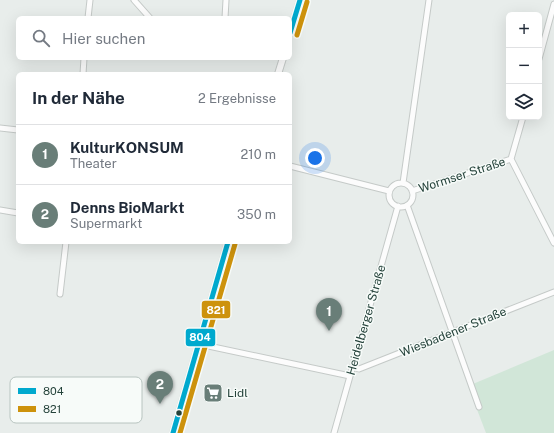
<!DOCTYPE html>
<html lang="de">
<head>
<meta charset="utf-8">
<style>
  body { margin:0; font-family:"Public Sans",sans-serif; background:#f2f2f3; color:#1f2937 }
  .controls { position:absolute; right:12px; top:12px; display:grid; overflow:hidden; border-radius:6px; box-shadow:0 4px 16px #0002 }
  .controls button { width:36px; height:36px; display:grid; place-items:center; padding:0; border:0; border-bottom:1px solid #e0e1e3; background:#fff; color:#1f2937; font:20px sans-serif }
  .you { position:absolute; left:315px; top:158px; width:14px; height:14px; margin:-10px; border:3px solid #fff; border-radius:50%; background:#1a73e8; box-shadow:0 0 0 6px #1a73e833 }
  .badge { display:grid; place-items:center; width:26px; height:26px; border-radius:50%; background:#697e78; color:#fff; font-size:13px; font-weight:700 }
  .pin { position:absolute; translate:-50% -33px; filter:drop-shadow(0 1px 2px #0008) }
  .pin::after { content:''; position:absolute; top:21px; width:14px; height:12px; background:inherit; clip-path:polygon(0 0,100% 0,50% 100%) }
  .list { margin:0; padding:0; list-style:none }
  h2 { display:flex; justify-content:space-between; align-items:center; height:52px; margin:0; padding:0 16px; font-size:17px }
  h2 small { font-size:13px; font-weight:400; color:#747a83 }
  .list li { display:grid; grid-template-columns:26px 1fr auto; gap:12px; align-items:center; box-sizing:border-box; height:60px; padding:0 16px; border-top:1px solid #e0e1e3 }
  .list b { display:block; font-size:15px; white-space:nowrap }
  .list p { margin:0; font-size:13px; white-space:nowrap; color:#747a83 }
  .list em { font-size:13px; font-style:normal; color:#747a83 }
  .icon { flex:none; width:22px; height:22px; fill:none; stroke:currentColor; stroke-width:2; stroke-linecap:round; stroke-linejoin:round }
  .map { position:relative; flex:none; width:554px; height:433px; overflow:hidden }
  .search { position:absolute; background:#fff; box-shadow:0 4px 16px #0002; left:16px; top:16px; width:276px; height:44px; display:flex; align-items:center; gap:10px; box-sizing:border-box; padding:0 14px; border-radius:6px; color:#747a83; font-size:15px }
  .panel { position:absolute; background:#fff; box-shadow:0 4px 16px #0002; left:16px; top:72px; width:276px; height:172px; border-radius:6px }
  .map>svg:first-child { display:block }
</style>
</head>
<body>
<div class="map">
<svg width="554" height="433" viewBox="0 0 554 433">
  <rect width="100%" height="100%" fill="#e8edeb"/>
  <path fill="#d1e6d8" d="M554,350V433H486L468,386Z"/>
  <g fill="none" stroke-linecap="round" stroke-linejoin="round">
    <defs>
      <path id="minor" d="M134,0L150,18
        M88,18L90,0
        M225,18L226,0
        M539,59L554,4
        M83,74L84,58
        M0,128L18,130
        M511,159L554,243
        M511,159L523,117
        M290,166L389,191
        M403,183L429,0
        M389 195a12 12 0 1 1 24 0a12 12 0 1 1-24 0Z
        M412,191L511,159
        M407,205L479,407
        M0,210L18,213
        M60,294L66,242
        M199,344L350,376
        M352,367L359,369L554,292
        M334,433L398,206"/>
      <path id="tertiary" d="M290,33L300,0
        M278,74L283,58
        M173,433L228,242"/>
    </defs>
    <use href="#minor" stroke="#c5cac8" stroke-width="7"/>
    <use href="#tertiary" stroke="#c5cac8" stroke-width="8"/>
    <use href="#minor" stroke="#fcfcfc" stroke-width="5"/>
    <use href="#tertiary" stroke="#fcfcfc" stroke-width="6"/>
    <defs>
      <path id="bus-1" d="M290,33L300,0
        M173,433L228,242"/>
      <path id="bus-2" d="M297,35L307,2
        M180,433L235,244"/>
    </defs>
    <use href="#bus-1" stroke="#f7fbf9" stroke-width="8"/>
    <use href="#bus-2" stroke="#f7fbf9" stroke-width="8"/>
    <use href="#bus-1" stroke="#00a9ce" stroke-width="5"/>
    <use href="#bus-2" stroke="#cd920c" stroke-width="5"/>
  </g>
  <defs>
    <symbol id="supermarket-square" viewBox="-11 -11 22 22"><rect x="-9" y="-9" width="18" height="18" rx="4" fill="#697e78" stroke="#f7fbf9"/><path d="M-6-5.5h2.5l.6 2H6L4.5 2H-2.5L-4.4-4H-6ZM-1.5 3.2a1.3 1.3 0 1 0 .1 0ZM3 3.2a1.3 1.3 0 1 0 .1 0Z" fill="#fff"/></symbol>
  </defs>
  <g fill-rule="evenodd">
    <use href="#supermarket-square" x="202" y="382" width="22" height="22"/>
  </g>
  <circle fill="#24423a" stroke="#f7fbf9" stroke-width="1.5" cx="179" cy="413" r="3.5"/>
  <g text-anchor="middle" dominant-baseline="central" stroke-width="3" stroke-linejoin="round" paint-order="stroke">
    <g font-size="12" fill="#24423a" stroke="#f7fbf9">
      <text transform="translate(462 175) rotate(-18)">Wormser Straße</text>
      <text transform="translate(366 320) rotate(-74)">Heidelberger Straße</text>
      <text transform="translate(453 332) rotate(-22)">Wiesbadener Straße</text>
    </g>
    <g font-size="12" fill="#24423a" stroke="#f7fbf9" text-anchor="start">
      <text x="227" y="393">Lidl</text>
    </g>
  </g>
  <rect x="10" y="377" width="132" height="46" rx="6" fill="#f7fbf9" stroke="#b8c4c0" stroke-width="1"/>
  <rect x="18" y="388" width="18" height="6" fill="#00a9ce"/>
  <rect x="18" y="406" width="18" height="6" fill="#cd920c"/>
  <g font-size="11" fill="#24423a">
    <text x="43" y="395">804</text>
    <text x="43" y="413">821</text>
  </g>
  <g stroke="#f7fbf9" stroke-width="1.5">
    <rect x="201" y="300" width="30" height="19" rx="4" fill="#cd920c"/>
    <rect x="185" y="328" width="31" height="19" rx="4" fill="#00a9ce"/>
  </g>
  <g font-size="11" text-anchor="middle" font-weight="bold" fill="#fff">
    <text x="216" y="314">821</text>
    <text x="200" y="341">804</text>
  </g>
</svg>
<div class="controls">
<button>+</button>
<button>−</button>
<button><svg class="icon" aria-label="layers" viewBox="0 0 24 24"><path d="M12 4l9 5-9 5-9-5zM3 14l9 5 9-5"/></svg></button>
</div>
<div class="you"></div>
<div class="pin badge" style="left:329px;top:331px">1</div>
<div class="pin badge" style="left:160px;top:404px">2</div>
<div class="search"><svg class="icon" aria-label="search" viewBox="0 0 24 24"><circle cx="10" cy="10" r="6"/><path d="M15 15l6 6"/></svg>Hier suchen</div>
<section class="panel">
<h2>In der Nähe<small>2 Ergebnisse</small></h2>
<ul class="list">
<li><span class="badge">1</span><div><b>KulturKONSUM</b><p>Theater</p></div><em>210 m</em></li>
<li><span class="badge">2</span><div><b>Denns BioMarkt</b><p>Supermarkt</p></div><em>350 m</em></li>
</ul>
</section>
</div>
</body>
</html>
